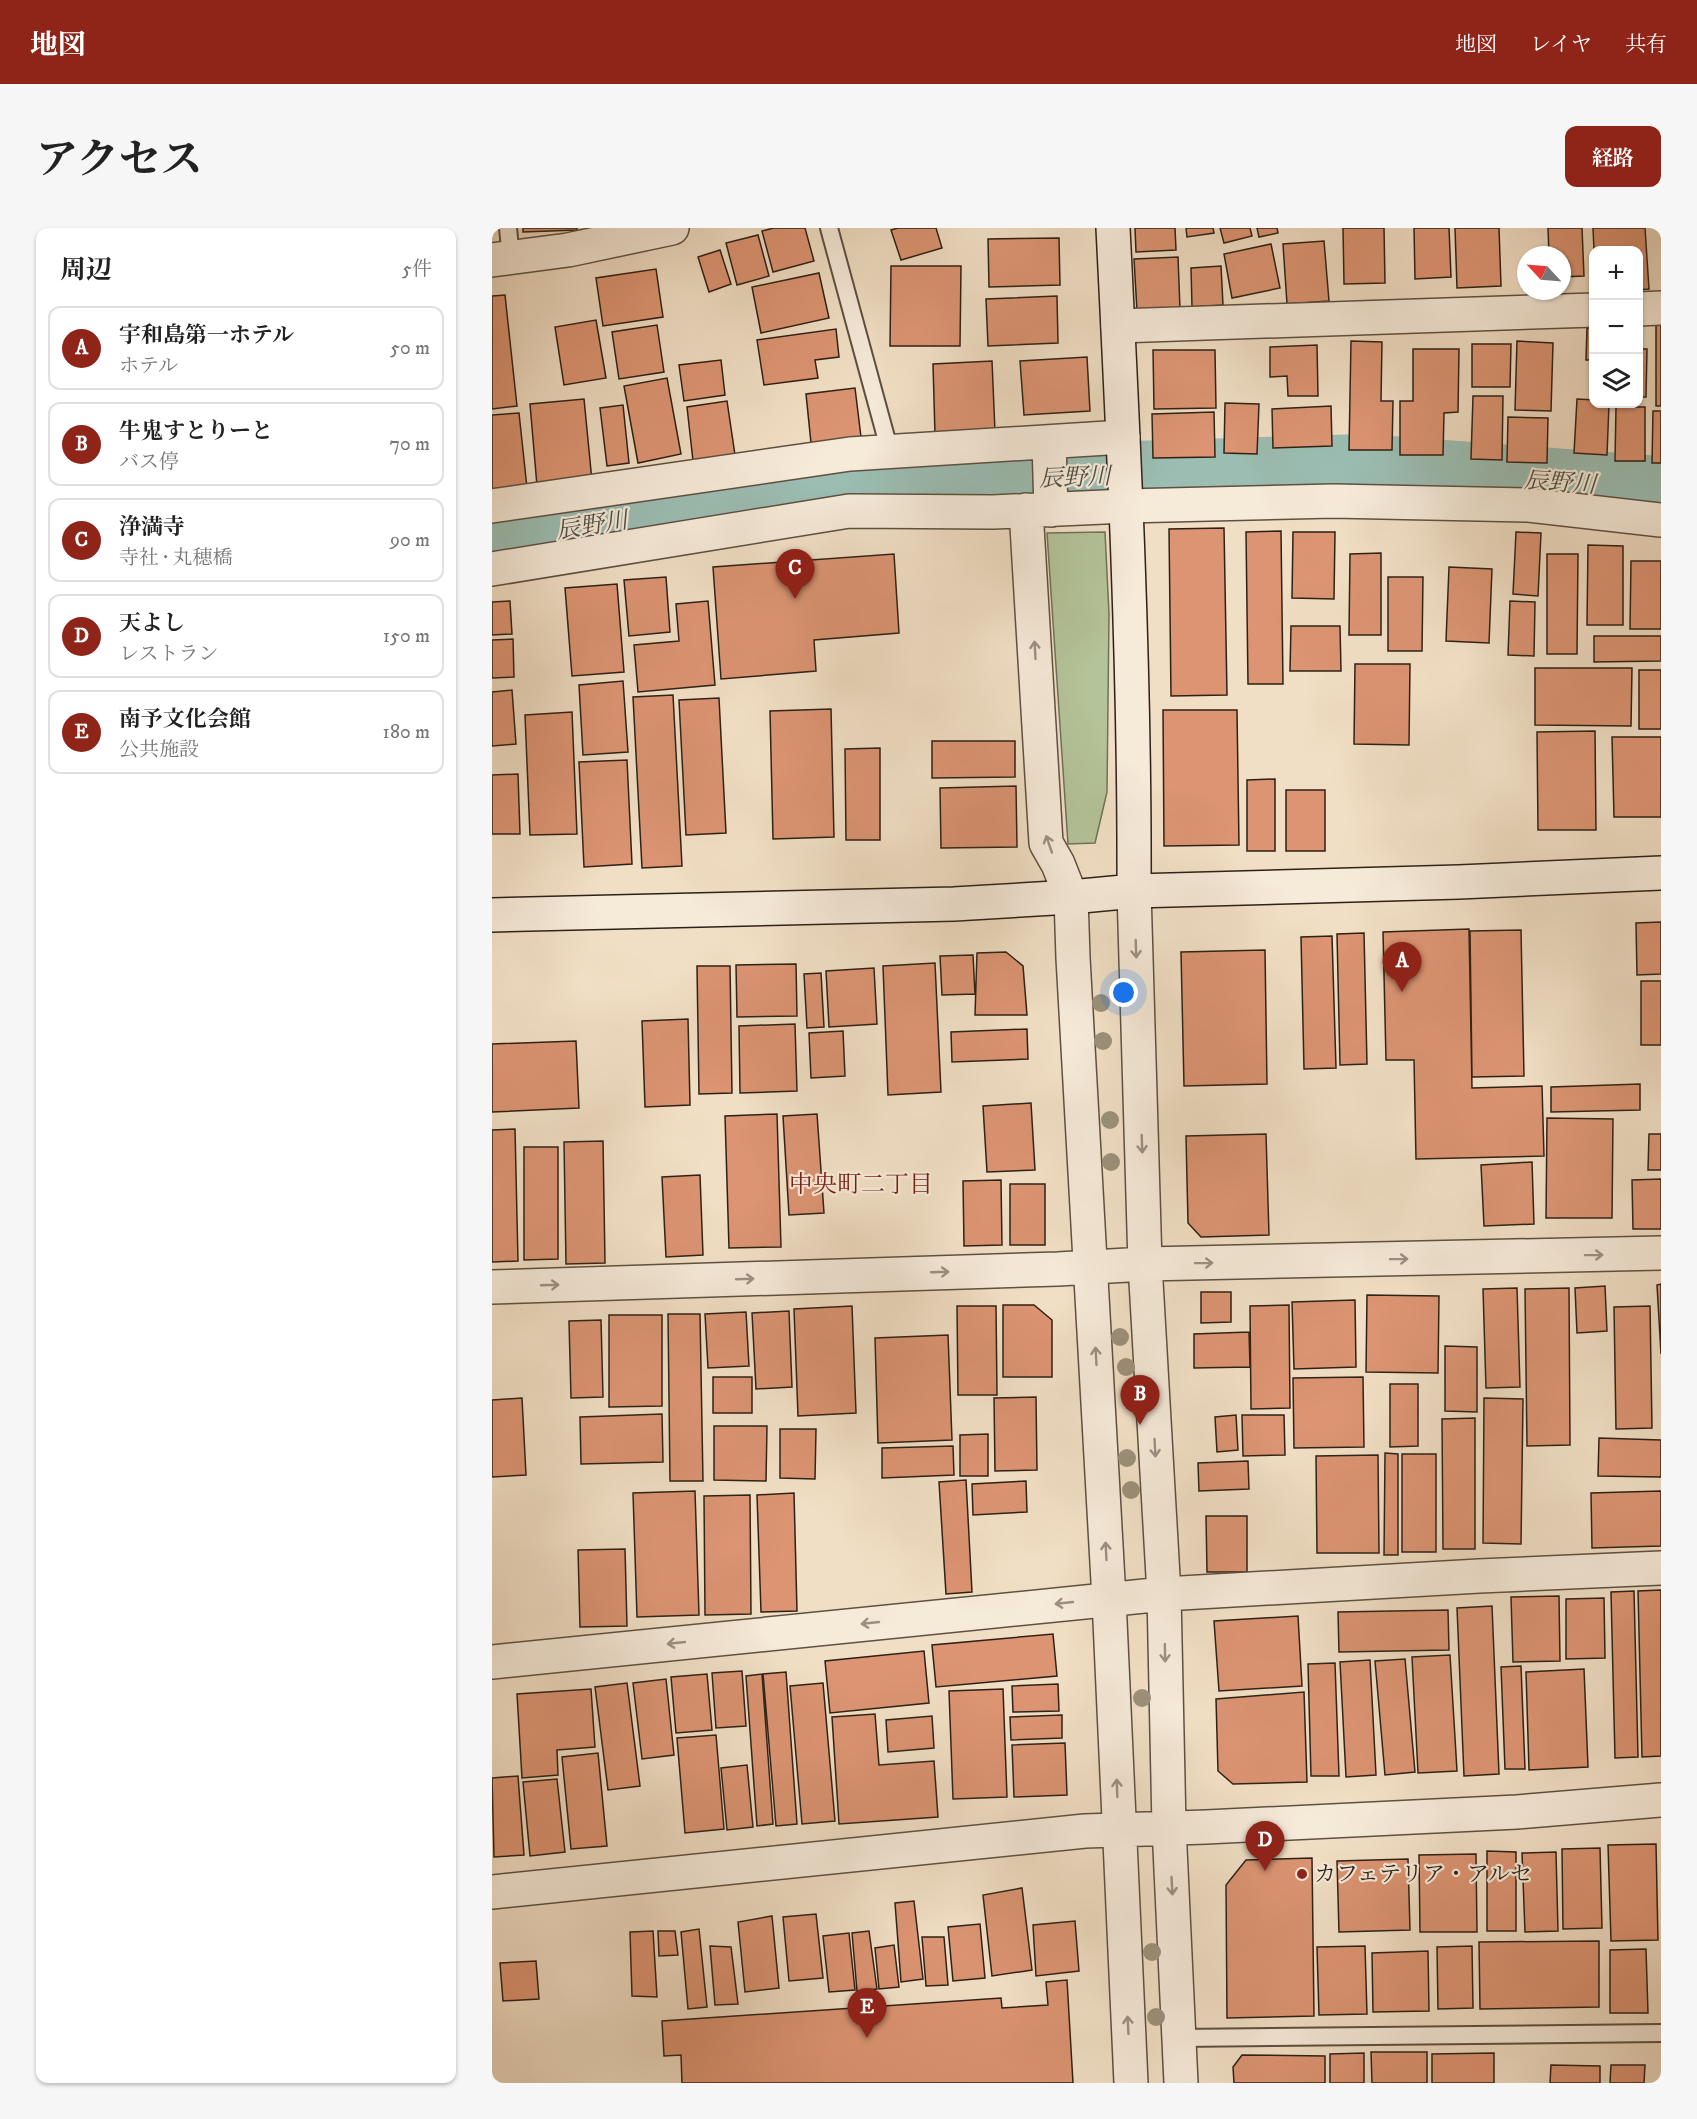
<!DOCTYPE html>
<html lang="ja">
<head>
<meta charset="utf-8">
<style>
  body { margin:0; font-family:"IM FELL DW Pica","Noto Serif JP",serif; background:#f6f6f6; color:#222 }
  .controls { position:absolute; right:18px; top:18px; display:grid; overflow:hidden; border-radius:12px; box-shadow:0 2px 4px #0004 }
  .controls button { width:54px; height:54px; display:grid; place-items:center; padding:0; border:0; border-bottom:2px solid #e0e0e0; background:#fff; color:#222; font:30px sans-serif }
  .compass { position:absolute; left:1025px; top:18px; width:54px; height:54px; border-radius:50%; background:#fff; box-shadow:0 2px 4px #0004; rotate:296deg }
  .you { position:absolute; left:632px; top:765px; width:21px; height:21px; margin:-15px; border:4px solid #fff; border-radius:50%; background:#1a73e8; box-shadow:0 0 0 9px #1a73e833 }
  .badge { display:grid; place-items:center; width:39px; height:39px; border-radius:50%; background:#8f2418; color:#fff; font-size:20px; font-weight:700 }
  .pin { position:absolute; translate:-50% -50px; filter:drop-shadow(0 2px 3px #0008) }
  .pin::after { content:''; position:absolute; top:32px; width:21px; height:18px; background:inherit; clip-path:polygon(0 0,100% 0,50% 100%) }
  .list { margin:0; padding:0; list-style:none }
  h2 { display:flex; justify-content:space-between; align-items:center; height:78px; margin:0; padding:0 24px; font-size:26px }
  h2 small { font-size:20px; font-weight:400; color:#767676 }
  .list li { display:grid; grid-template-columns:39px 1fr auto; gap:18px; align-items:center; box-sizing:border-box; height:84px; margin:0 12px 12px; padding:0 12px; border:2px solid #e0e0e0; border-radius:12px }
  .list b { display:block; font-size:22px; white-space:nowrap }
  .list p { margin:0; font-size:20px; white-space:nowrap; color:#767676 }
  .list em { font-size:20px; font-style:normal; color:#767676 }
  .icon { flex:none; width:33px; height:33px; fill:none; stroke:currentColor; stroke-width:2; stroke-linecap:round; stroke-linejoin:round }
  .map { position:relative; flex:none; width:1169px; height:1855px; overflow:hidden; border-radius:12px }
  header { display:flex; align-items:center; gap:36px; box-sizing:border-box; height:84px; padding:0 30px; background:#8f2418; color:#fff }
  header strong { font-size:28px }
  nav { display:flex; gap:33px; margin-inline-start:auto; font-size:21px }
  .intro { display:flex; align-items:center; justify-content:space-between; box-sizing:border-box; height:144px; padding:0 36px }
  h1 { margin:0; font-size:42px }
  .button { padding:15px 27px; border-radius:12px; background:#8f2418; color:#fff; font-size:21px; font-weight:700 }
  main { display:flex; gap:36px; padding:0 36px }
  aside { flex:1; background:#fff; border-radius:12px; box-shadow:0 2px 4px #0004 }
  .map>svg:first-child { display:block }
</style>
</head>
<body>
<header>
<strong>地図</strong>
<nav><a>地図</a><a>レイヤ</a><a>共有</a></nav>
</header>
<div class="intro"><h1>アクセス</h1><a class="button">経路</a></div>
<main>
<aside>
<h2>周辺<small>5件</small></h2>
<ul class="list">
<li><span class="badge">A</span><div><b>宇和島第一ホテル</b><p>ホテル</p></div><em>50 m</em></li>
<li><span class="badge">B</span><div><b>牛鬼すとりーと</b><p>バス停</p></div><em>70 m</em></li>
<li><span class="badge">C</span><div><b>浄満寺</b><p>寺社 · 丸穂橋</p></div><em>90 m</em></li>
<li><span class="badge">D</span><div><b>天よし</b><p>レストラン</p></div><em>150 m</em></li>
<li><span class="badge">E</span><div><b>南予文化会館</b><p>公共施設</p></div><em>180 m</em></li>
</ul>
</aside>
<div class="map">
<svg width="1169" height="1855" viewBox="0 0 1169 1855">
  <rect width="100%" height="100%" fill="#f1dfc5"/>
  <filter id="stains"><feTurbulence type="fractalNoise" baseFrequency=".00333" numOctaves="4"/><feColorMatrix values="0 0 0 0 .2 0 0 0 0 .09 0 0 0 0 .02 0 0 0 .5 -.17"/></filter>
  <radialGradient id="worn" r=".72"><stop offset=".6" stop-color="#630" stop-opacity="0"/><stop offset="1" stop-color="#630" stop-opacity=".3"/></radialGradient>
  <path fill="#b4c399" stroke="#707258" stroke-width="1.5" d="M613,304L617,386L615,564L603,615L576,616L555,305Z"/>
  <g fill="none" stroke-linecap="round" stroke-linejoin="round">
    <path stroke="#9bbdb2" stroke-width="70" d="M0,314L378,256L871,241L1169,263"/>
  </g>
  <path fill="#dc9472" stroke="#2d2117" stroke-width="1.5" d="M31,0H85V2L31,4Z
    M282,0H313L322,33L281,44L270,3Z
    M406,0H444L450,20L409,32L399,2Z
    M643,0H683L684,22L644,24Z
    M694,0H721L722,5L695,9Z
    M728,0H758L760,8L732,15Z
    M765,0H785L786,5L767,9Z
    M851,0H892L893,55L852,56Z
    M922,0H957L959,49L923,51Z
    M963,0H1007L1009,58L965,60Z
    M1056,0H1090L1092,48L1070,49V27H1057Z
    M1101,0H1153L1157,61L1146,62V22H1102Z
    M266,7L277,48L245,57L234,15Z
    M567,10L568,57L497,59L496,11Z
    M832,13L837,73L795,76L791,16Z
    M779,16L788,60L740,70L732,26Z
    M228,22L239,56L217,64L206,29Z
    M686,29L688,81L645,83L642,31Z
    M399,38H469L468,118H398Z
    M729,38L731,77L700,79L699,40Z
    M164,41L171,89L111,98L104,50Z
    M327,45L337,90L269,105L260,59Z
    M13,67L25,178L0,181V68Z
    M565,68L566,115L496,118L494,71Z
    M104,92L114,150L72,157L63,99Z
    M165,97L172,144L127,151L120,104Z
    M1164,97H1169V178H1164Z
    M1095,100H1102V132H1094Z
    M344,101L347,129L323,132L326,150L272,157L265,112Z
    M859,113L890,114L889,173H901L900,222H857Z
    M1025,113L1061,115L1059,183L1023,182Z
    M980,116H1019L1018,159H980Z
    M825,117L826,168H796L795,148L778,149V119Z
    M921,121H967L966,184L952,185L951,227H908V173H921Z
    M1146,121H1155L1154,169H1146Z
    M661,122H723L724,180L662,181Z
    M595,129L598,183L532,187L528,133Z
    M229,132L233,167L192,173L187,137Z
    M500,133L503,204L443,206L441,136Z
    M175,150L189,226L146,235L132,158Z
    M363,160L369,209L319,215L314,166Z
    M981,168H1011L1010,232L979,231Z
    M92,171L100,253L45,258L38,176Z
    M1085,171L1102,172V176H1117L1115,227L1082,225Z
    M235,173L243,227L201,233L195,179Z
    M733,175L767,176L765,226L732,225Z
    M131,177L137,235L115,238L108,180Z
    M839,178L840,218L781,220L780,181Z
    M1124,179H1153V233H1123Z
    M1161,183H1169V235H1160Z
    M722,184L723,229L661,230L660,186Z
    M27,185L35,260L0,264V187Z
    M1016,189L1056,190L1055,235L1015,234Z
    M732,300L735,467L679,468L677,301Z
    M789,303L791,456H756L754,304Z
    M801,304H843L842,371L800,370Z
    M1024,304L1049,305L1046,368L1021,366Z
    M1096,317L1131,318V397H1095Z
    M889,325V407H857L858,326Z
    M402,326L407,405L322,412L324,443L229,451L221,339Z
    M1055,326H1086L1085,426H1055Z
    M1139,333H1169V401H1138Z
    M957,339L1000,341L997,415L954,413Z
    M174,349L178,404L137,408L132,352Z
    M896,349H931L930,423H896Z
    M125,356L132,444L80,448L73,360Z
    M18,373L20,406L0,407V374Z
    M216,373L223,457L146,464L142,417L187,413L184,376Z
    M1018,373L1043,374L1042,428L1016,427Z
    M799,398H848L849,443H798Z
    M1102,408H1169V433L1102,434Z
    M21,411L22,449L0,450V412Z
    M863,436H918L917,517L862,516Z
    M1043,440H1140L1139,498L1043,497Z
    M1147,442H1169V501H1147Z
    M131,453L136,524L91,527L87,457Z
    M20,462L24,516L0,518V464Z
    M181,467L190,638L150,640L141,469Z
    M227,470L234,605L194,607L187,472Z
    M339,481L342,609L281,611L278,483Z
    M671,482H745L747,617L672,618Z
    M80,484L85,606L38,607L33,487Z
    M1103,503L1104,602H1046L1045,504Z
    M1120,509H1169V589H1122Z
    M440,513H523V549L440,550Z
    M388,520V612H354L353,521Z
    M135,532L140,636L92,639L87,534Z
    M26,546L28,606H0V547Z
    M783,551V623H755V552Z
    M524,558L525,619L449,620L448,560Z
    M794,562H833V623H794Z
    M1169,694V746L1145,747L1144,695Z
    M977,701L980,860L1050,858L1052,928L924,931L922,832H894L891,704Z
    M1029,702L1032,848L980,849L978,703Z
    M872,705L875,836L848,837L845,706Z
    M840,708L844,840L812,841L809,709Z
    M773,722L775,856L692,858L689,724Z
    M514,724L531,738L535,787H483L485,725Z
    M481,727L483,766L450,767L448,728Z
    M443,735L449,864L396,867L391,738Z
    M304,736L305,788L245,789L244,737Z
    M205,738H238L240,865L207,866Z
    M382,740L385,796L337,799L334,743Z
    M329,745L332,799L315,800L312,746Z
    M1149,753H1169V817H1149Z
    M196,791L198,877L153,879L150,793Z
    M303,796L305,863L248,865L247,798Z
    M535,801L536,831L460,834L459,804Z
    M351,803L353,848L319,850L317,805Z
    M84,813L87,880L0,884V816Z
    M1148,856V882L1059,884V859Z
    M539,875L543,942L495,944L491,878Z
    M285,886L289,1019L237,1020L233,888Z
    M325,886L332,985L297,987L291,888Z
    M1055,890L1121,891L1120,990H1054Z
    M23,901L26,1033L0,1034V902Z
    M774,906L777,1007L709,1009L696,995L694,908Z
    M1157,906H1169V942H1156Z
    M111,913L113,1035L74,1036L72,914Z
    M32,919H66V1031L32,1032Z
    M1040,934L1042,996L992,998L989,937Z
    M208,947L211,1027L174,1029L170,949Z
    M1169,951V1001H1141L1140,952Z
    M509,952L510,1017L472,1018L471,953Z
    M518,956H553V1017H518Z
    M1169,1056V1126L1165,1057Z
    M1113,1058L1115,1103L1085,1105L1083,1060Z
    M1025,1060L1028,1159L994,1160L991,1061Z
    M1077,1060L1078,1217L1035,1218L1033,1061Z
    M709,1064H739V1094L709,1095Z
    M875,1067L947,1068L946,1145L874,1144Z
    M863,1072L864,1139L802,1141L800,1074Z
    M511,1077H542L560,1092V1149H511Z
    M797,1077L798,1180L759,1181L758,1078Z
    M360,1078L364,1185L306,1188L302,1081Z
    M465,1078H504L505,1167H466Z
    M1158,1078L1160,1200L1124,1201L1122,1079Z
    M297,1083L300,1159L264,1161L260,1085Z
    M254,1084L257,1138L216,1140L213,1086Z
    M176,1086H208L211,1253H178Z
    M117,1087H170V1178L117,1179Z
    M109,1092L111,1169L79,1170L77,1093Z
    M757,1104L758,1139L702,1140V1106Z
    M456,1107L460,1212L386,1215L383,1110Z
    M953,1118L985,1119V1184L953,1183Z
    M221,1149H260V1185H221Z
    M871,1149L872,1219L802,1220L801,1150Z
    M898,1156H926V1218L898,1219Z
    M544,1169L545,1242L503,1243L502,1170Z
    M30,1170L34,1247L0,1249V1172Z
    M992,1170L1031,1171L1029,1316L991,1315Z
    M170,1186L171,1234L89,1236L88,1189Z
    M744,1187L746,1222L725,1224L723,1189Z
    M750,1187H792L793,1227L751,1228Z
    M983,1190V1321H951L950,1191Z
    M222,1198H275L274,1253L222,1252Z
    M288,1201H324L323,1251L288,1250Z
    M496,1206V1248H468V1207Z
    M1107,1210L1169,1212V1249L1106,1248Z
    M461,1218L462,1247L390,1250V1220Z
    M893,1225L906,1226V1327H892Z
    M910,1226H944V1324H910Z
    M886,1227L887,1325H825L824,1228Z
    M756,1233L757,1261L707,1263L706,1235Z
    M474,1252L480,1364L454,1366L447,1254Z
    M534,1253L535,1284L481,1287L480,1256Z
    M203,1263L207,1387L145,1389L141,1265Z
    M1169,1263V1318L1100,1320L1099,1265Z
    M302,1265L305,1383L269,1384L265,1267Z
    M258,1267L259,1386L213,1387L212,1268Z
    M714,1288H755V1344H715Z
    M133,1321L135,1398L88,1399L86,1322Z
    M1169,1362V1528L1150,1529L1146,1363Z
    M1142,1363L1146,1529L1123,1530L1119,1364Z
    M1067,1368L1068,1433L1021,1434L1019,1369Z
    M1112,1370L1113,1430L1074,1431V1371Z
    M1000,1378L1007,1546L972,1548L965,1380Z
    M956,1382L957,1422L847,1424L846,1384Z
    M806,1388L810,1458L727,1463L722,1393Z
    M561,1406L565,1448L444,1459L440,1417Z
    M432,1423L437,1475L338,1485L333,1433Z
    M958,1427L965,1543L926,1545L920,1429Z
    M913,1431L923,1544L893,1547L883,1433Z
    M878,1432L884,1547L854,1549L848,1434Z
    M843,1435L847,1548H819L816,1436Z
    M1029,1438L1033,1541H1013L1009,1439Z
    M1092,1441L1096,1539L1037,1542L1034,1444Z
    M250,1443L254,1498L224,1500L220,1445Z
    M294,1444L305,1596L284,1598L271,1446Z
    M215,1446L220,1502L184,1505L179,1449Z
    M270,1446L281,1596L265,1598L254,1448Z
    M174,1451L182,1527L150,1531L141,1455Z
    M135,1455L148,1558L116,1562L103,1459Z
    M331,1455L343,1593L310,1596L298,1458Z
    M566,1456L567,1483L521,1484L520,1458Z
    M99,1461L103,1519L65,1522L66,1547L30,1550L25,1466Z
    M511,1461L515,1569L461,1571L457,1463Z
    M812,1464L815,1554L741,1556L726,1543L724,1471Z
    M383,1486L387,1537L442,1533L446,1589L347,1596L340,1489Z
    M570,1487V1510L519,1512L518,1489Z
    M440,1488L442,1520L396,1524L394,1492Z
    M224,1507L232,1601L193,1605L185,1510Z
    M573,1515L575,1567L522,1569L520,1517Z
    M106,1525L115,1618L79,1621L70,1529Z
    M255,1537L261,1599L235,1602L229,1540Z
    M26,1548L32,1627L2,1629L0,1550Z
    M65,1551L73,1624L38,1628L31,1554Z
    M1164,1616L1166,1712L1119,1713L1116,1617Z
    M1108,1620L1110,1700L1071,1701L1070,1621Z
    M995,1623L1024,1624V1703H995Z
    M1064,1624L1066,1703L1033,1704L1030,1625Z
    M984,1626L985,1704H928L927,1627Z
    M820,1630L822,1788L735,1790L734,1657L754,1632Z
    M916,1631L918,1702L847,1704L845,1633Z
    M530,1660L540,1742L500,1748L491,1667Z
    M422,1673L431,1751L409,1754L403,1675Z
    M324,1686L331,1750L297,1753L291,1689Z
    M280,1688L287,1760L253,1764L246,1694Z
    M583,1693L587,1743L544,1748L541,1697Z
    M488,1696L493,1750L461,1753L456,1699Z
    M207,1701L215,1779L196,1781L189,1704Z
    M161,1703L165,1769L140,1768L138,1704Z
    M166,1703H183L186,1727L167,1728Z
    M377,1703L385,1761L365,1763L360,1705Z
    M357,1705L363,1762L337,1764L331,1708Z
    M430,1709H452L456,1757L434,1758Z
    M1107,1713V1779L988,1781L987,1714Z
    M402,1717L407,1759L387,1761L383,1720Z
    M218,1718L239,1719L246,1776L223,1777Z
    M873,1718L875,1786L827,1787L825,1719Z
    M980,1718L981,1780L946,1781L945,1719Z
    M1154,1721L1156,1785H1118V1722Z
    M936,1723L937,1783L881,1784L880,1725Z
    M44,1733L47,1771L11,1773L8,1735Z
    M575,1752L581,1855H190L189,1827L172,1828L170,1793L509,1770L510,1780L556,1777L554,1754Z
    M879,1824H935V1855H880Z
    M872,1825V1855H838V1826Z
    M1002,1825V1855H940V1826Z
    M750,1827L833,1828V1855H742L741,1839Z
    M1059,1837L1108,1838V1855H1058Z
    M1119,1837H1153L1152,1855H1118Z"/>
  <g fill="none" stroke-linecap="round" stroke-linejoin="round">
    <defs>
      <path id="lane" d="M16,0L19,30
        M337,0L398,224
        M687,1810L1169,1805"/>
      <path id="street" d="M0,32L76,22L180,0
        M1146,81L1169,80
        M626,98L1102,82
        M557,214L559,282
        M0,278L358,226L631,209
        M534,282L554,615L566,636L579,669L581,730L617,1371L639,1855
        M0,341L357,283L501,284L634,278L841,273L1037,277L1169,292
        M642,663L653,1036L672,1366L677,1599L689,1855
        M0,1059L566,1041L653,1036L1169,1025
        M0,1434L672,1366L987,1348L1169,1340
        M0,1664L593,1603L714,1599L1025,1584L1169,1572"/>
      <path id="secondary" d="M621,0C632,221 643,442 642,663
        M0,687L462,676L579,669L642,663L967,654L1169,645"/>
    </defs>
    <use href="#lane" stroke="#5e5042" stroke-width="20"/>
    <use href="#street" stroke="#5e5042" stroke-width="36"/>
    <use href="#secondary" stroke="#2d2117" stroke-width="36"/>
    <use href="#lane" stroke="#f6ead9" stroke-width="16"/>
    <use href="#street" stroke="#f6ead9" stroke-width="33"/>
    <use href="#secondary" stroke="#f6ead9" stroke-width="33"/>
  </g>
  <g fill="#9c917b">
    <circle cx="609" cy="775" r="9"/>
    <circle cx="611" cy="813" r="9"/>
    <circle cx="618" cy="892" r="9"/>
    <circle cx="619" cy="934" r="9"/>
    <circle cx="628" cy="1109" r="9"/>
    <circle cx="634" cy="1139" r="9"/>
    <circle cx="635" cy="1230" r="9"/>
    <circle cx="639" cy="1262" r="9"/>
    <circle cx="650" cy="1470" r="9"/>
    <circle cx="660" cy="1724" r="9"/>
    <circle cx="664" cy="1789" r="9"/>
  </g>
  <defs><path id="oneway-shaft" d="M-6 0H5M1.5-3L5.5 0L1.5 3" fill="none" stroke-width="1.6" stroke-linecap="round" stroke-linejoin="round" transform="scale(1.5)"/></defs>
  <g stroke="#9c9082">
    <use href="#oneway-shaft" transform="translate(543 422) rotate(-93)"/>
    <use href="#oneway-shaft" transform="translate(557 616) rotate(-109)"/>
    <use href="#oneway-shaft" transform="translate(644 721) rotate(88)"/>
    <use href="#oneway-shaft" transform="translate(650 916) rotate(88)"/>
    <use href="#oneway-shaft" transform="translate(1102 1027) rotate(-1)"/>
    <use href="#oneway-shaft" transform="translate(907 1031) rotate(-1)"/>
    <use href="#oneway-shaft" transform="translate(712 1035) rotate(-1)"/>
    <use href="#oneway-shaft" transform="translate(448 1044) rotate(-2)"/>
    <use href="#oneway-shaft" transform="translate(253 1051) rotate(-2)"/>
    <use href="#oneway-shaft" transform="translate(58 1057) rotate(-2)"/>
    <use href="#oneway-shaft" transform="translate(604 1128) rotate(-93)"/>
    <use href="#oneway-shaft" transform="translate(663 1220) rotate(87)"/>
    <use href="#oneway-shaft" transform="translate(614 1323) rotate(-93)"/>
    <use href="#oneway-shaft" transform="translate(572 1375) rotate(174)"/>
    <use href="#oneway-shaft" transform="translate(378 1395) rotate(174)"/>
    <use href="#oneway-shaft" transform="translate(184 1415) rotate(174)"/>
    <use href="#oneway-shaft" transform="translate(673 1425) rotate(89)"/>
    <use href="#oneway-shaft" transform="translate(625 1560) rotate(-92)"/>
    <use href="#oneway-shaft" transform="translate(680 1658) rotate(87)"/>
    <use href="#oneway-shaft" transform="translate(636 1797) rotate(-93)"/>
  </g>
  <circle fill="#8f2418" stroke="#f6ead9" stroke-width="2" cx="810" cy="1646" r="6"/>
  <g text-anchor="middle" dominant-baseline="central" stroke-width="4.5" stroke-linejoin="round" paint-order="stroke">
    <g font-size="22" fill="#2d2117" stroke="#f6ead9" text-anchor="start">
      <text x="822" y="1646">カフェテリア・アルセ</text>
    </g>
    <g font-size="24" font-style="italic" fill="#4e5046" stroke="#f6ead9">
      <text transform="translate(583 250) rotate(-2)">辰野川</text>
      <text transform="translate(1068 255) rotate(4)">辰野川</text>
      <text transform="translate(100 298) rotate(-9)">辰野川</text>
    </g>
    <g font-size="24" fill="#7a1f14" stroke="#f6ead9">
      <text x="369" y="957">中央町二丁目</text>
    </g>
  </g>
  <rect width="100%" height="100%" filter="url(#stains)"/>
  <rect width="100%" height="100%" fill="url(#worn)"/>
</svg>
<div class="controls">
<button>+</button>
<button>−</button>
<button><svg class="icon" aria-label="layers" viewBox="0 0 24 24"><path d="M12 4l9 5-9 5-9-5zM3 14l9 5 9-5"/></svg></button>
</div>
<svg class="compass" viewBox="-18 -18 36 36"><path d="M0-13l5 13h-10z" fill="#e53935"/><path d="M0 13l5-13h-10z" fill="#767676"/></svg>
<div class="you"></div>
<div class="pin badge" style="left:910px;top:764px">A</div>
<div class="pin badge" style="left:648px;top:1197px">B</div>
<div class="pin badge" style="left:303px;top:371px">C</div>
<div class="pin badge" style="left:773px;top:1643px">D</div>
<div class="pin badge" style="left:375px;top:1810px">E</div>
</div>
</main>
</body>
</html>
